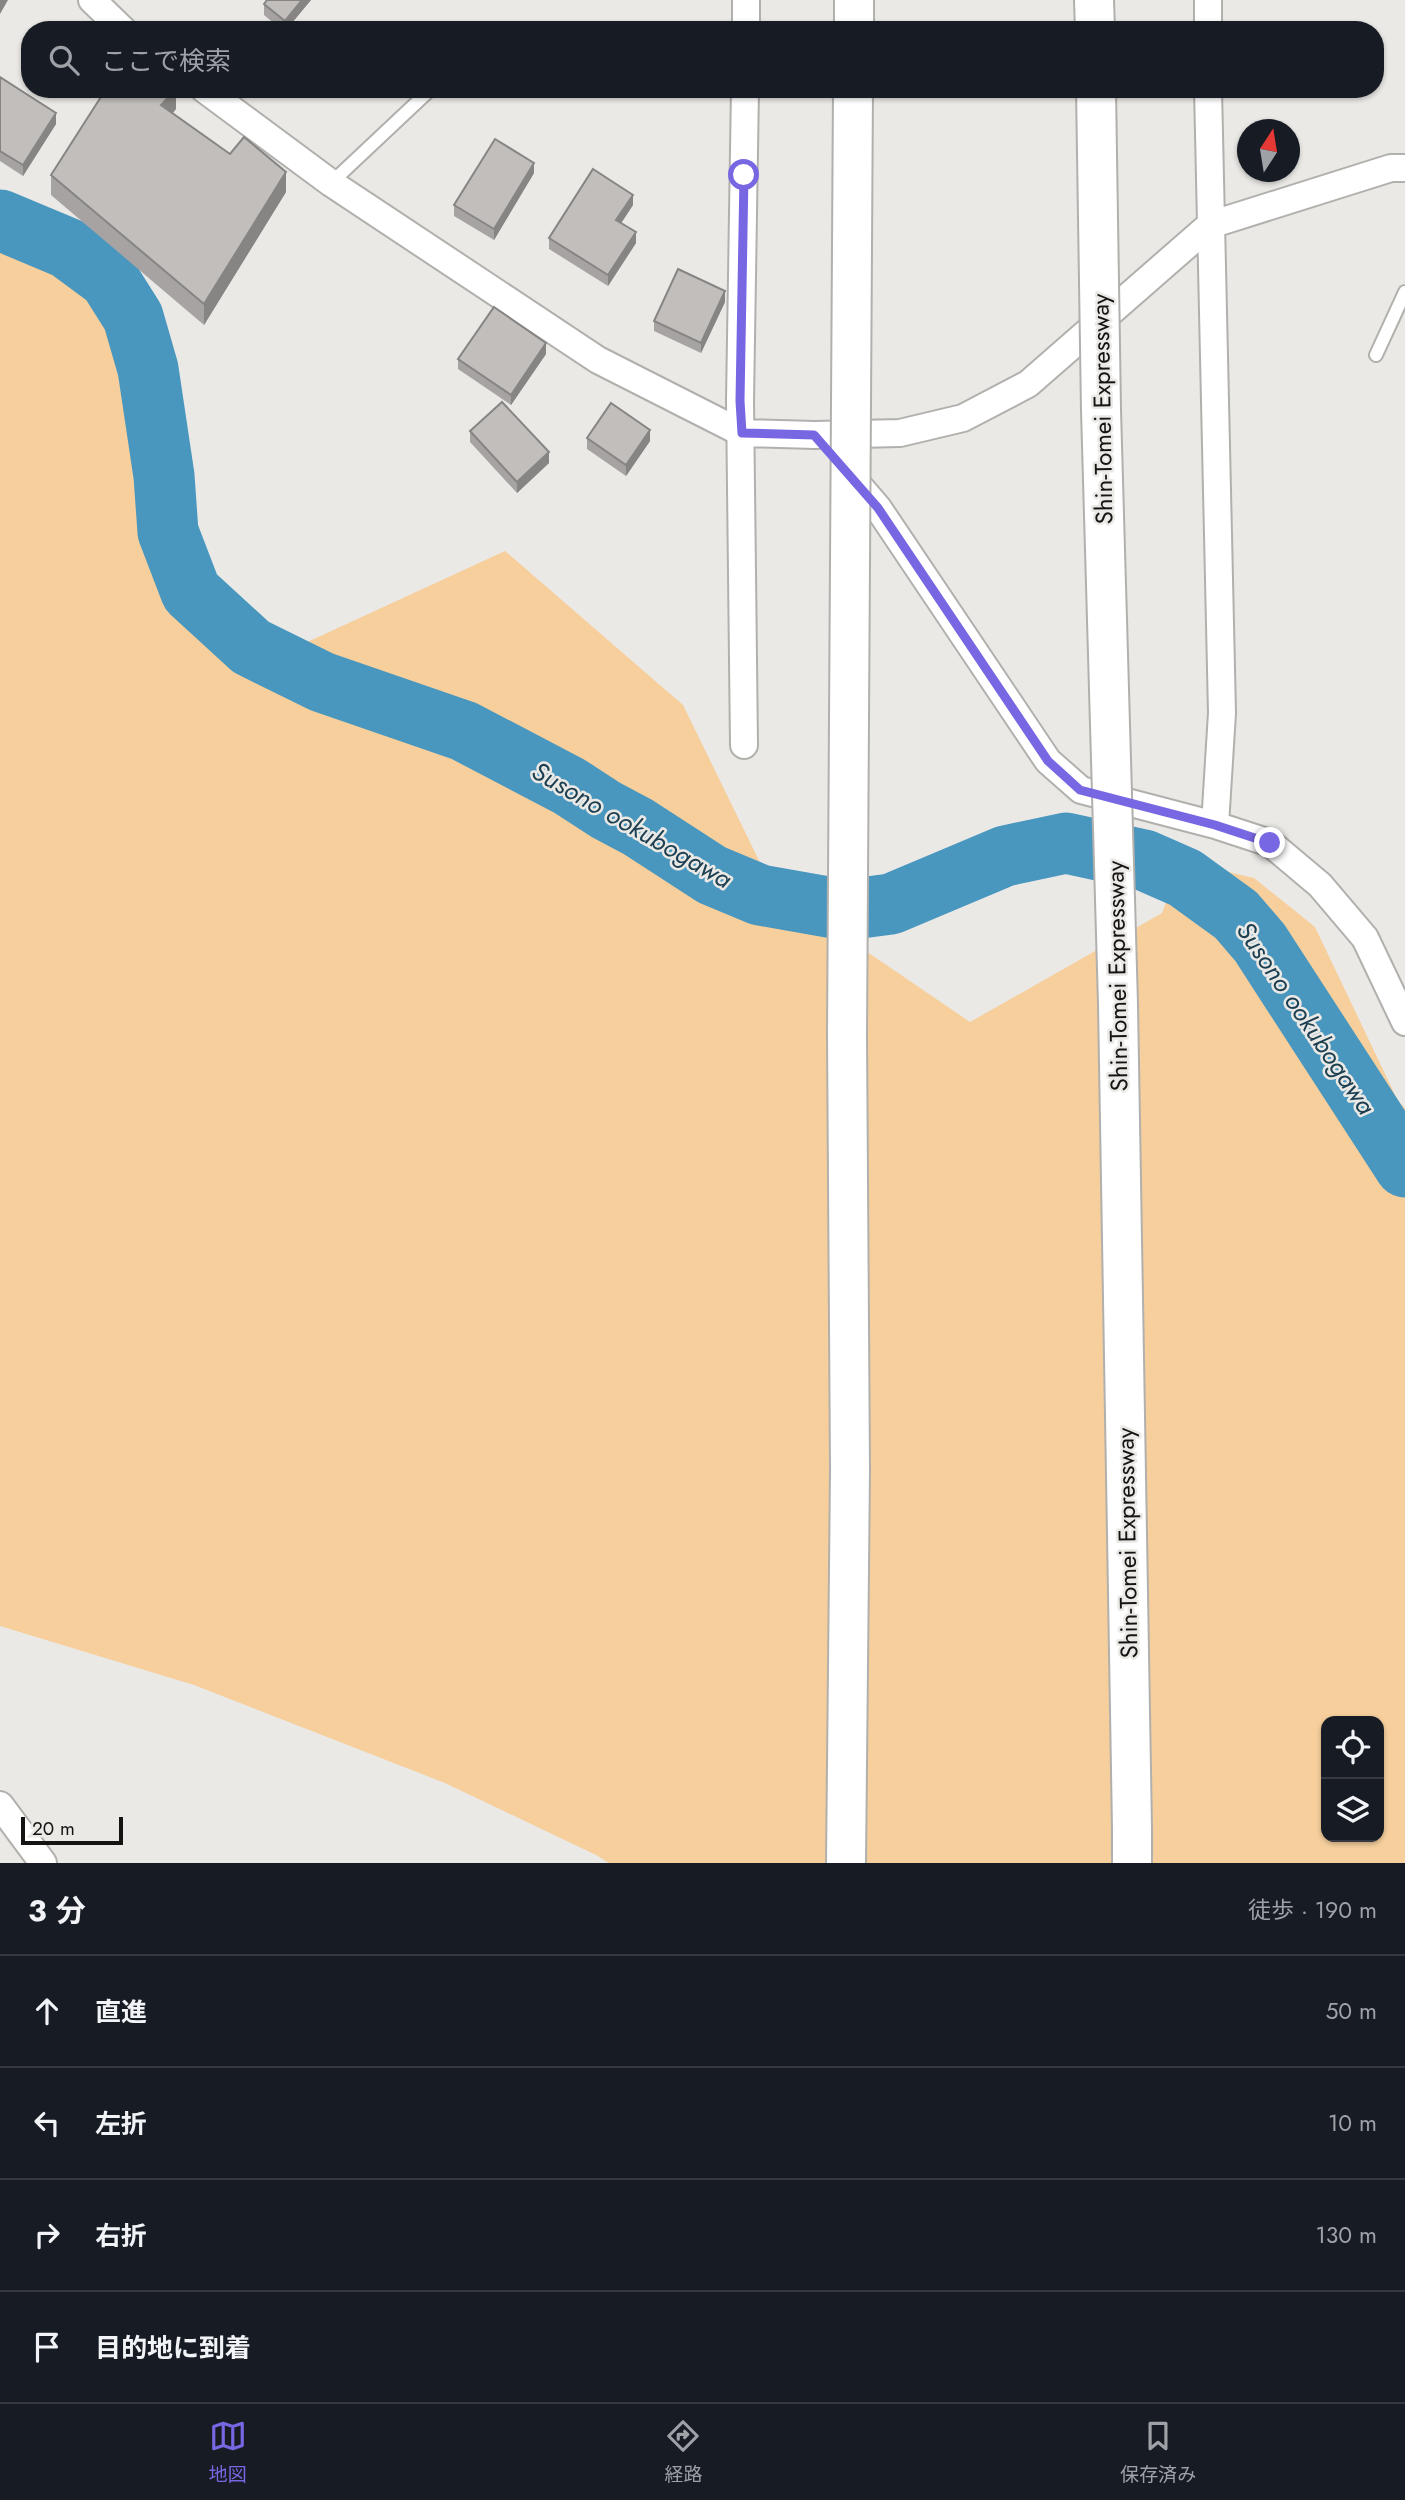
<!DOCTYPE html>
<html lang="ja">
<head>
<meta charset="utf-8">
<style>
  body { margin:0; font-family:Jost,"Noto Sans JP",sans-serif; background:#242831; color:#f1f3f6 }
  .controls { position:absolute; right:21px; bottom:21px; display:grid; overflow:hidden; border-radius:14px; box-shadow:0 2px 5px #0004 }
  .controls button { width:63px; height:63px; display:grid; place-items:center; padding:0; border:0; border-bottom:2px solid #363941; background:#171b24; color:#f1f3f6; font:35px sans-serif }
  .compass { position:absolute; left:1237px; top:119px; width:63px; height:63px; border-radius:50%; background:#171b24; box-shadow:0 2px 5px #0004; rotate:12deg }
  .scale { position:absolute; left:21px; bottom:18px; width:102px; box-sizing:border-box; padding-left:7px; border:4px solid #151413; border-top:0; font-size:19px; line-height:24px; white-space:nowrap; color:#151413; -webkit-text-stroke:5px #ebe9e6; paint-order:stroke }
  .stop { position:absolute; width:21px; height:21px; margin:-16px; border:5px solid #7767e2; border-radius:50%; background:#fff }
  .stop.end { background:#7767e2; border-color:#fff; box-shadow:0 2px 7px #0008 }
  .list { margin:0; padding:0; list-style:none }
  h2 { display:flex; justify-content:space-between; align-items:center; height:91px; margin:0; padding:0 28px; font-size:30px }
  h2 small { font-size:23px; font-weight:400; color:#9ea1a6 }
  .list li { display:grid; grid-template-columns:46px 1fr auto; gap:21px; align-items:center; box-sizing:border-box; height:112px; padding:0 28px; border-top:2px solid #363941 }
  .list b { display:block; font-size:26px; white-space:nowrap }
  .list em { font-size:23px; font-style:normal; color:#9ea1a6 }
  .icon { flex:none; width:38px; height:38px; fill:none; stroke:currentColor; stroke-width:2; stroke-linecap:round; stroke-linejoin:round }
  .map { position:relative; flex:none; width:1405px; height:1863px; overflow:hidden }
  .search { position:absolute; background:#171b24; box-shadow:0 2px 5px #0004; left:21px; right:21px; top:21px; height:77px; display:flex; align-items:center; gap:18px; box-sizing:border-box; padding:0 24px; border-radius:28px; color:#9ea1a6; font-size:26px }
  .sheet { height:539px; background:#171b24 }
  nav { display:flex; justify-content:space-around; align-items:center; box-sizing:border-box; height:98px; border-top:2px solid #363941; background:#171b24; font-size:19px; color:#9ea1a6 }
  nav a { display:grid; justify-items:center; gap:4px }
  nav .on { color:#7767e2 }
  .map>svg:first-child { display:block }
</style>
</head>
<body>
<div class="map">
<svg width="1405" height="1863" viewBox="0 0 1405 1863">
  <rect width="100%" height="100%" fill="#ebe9e6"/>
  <path fill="#f6cf9d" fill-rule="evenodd" d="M0,221L133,317L174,583L303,644L505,551L683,705L772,887L970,1022L1162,913L1166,902L1165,857L1254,878L1315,927L1398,1101L1405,1108V1863H609L596,1855L445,1783L194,1685L0,1626ZM1326,1721H1379V1837H1326Z"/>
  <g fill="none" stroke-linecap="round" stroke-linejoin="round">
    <path stroke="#4997bf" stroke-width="61" d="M0,220L67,248L109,279L133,317L148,369L164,476L168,532L191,592L251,647L322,682L464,731L569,786L606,810L638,827L712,875L760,895L845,910L891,904L1005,856L1066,843L1144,860L1185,878L1236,915L1260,943L1405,1167"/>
    <defs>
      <path id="service" d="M331,183L431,89
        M1376,355L1405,292"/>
      <path id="minor" d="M92,0L123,30
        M1208,0V30
        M746,30V0
        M204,89L331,183L598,360L742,433L815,435L900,433L963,418L1028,384L1210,225L1391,168H1405
        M1208,89L1222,713L1215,825
        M847,472L878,508L1048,761L1081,790L1215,825L1270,843L1320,885L1365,938L1405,1022
        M744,745L740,401L745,89
        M0,1805L43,1863"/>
      <path id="motorway" d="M1094,0L1095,30
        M854,30V0
        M1132,1829V1863
        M846,1863L850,1470"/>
    </defs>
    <use href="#service" stroke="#b2b0ad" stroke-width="16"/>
    <use href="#minor" stroke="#b2b0ad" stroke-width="30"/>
    <use href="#motorway" stroke="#b2b0ad" stroke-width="42"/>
    <use href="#service" stroke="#fff" stroke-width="12"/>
    <use href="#minor" stroke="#fff" stroke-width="26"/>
    <use href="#motorway" stroke="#fff" stroke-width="38"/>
    <defs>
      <path id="motorway-bridge" d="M1096,89L1101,410L1118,1004L1132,1829
        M850,1470L847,1035L853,89"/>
    </defs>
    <use href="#motorway-bridge" stroke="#b2b0ad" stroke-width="42" stroke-linecap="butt"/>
    <use href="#motorway-bridge" stroke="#fff" stroke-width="38"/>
  </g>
  <path fill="#a6a3a2" d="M311,0L286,30H282L264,15V4Z
    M0,77L56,124L23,176L0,161Z
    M176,109L173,113L230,154L286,192L204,325L51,195V175Z
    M534,173L494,240L454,216V205Z
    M633,205L621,223L636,243L608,286L549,249V238Z
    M725,302L701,353L654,331V321Z
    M546,354L511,405L458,369V359Z
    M470,431L549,463L517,493L470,442Z
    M587,438L650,441L626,476L587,449Z"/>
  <path fill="#878584" d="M0,0H8L0,14Z
    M302,0H311L286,30H285V21Z
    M176,89V109L161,126V105Z
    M56,113V124L23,176V165Z
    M534,163V173L494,240V229Z
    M286,172V192L204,325V304Z
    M633,195V205L616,231V220Z
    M636,232V243L608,286V275Z
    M725,291V302L701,353V343Z
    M546,343V354L511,405V395Z
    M650,430V441L626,476V465Z
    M549,452V463L517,493V482Z"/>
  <path fill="#c1bebc" stroke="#878584" stroke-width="2" d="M267,0H302L285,21L264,4Z
    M0,77L56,113L23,165L0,151Z
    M106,89H176L161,105L230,154L244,137L286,172L204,304L51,175Z
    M495,139L534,163L494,229L454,205Z
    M593,169L633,195L616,220L636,232L608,275L549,238Z
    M678,269L725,291L701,343L654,321Z
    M494,307L546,343L511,395L458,359Z
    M502,402L549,452L517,482L470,431Z
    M611,403L650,430L626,465L587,438Z"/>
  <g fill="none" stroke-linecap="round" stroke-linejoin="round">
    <path stroke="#7767e2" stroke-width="9" d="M744,175L740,401L742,433L814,435L878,508L1048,761L1080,790L1215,825L1270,843"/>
  </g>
  <g text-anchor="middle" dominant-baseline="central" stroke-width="5" stroke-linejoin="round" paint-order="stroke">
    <g font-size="24" fill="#151413" stroke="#ebe9e6">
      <text transform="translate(1102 409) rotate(-91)">Shin-Tomei Expressway</text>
      <text transform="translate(1117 976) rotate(-91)">Shin-Tomei Expressway</text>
      <text transform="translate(1127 1543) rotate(-91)">Shin-Tomei Expressway</text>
    </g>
    <g font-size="26" font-style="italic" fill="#1c3f51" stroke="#ebe9e6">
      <text transform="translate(632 825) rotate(30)">Susono ookubogawa</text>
      <text transform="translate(1306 1018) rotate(56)">Susono ookubogawa</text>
    </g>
  </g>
</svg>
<div class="controls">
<button><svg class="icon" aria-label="locate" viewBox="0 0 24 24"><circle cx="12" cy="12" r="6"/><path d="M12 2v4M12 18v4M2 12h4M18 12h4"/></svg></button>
<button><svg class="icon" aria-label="layers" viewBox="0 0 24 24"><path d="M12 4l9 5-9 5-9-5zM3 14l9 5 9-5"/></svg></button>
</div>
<svg class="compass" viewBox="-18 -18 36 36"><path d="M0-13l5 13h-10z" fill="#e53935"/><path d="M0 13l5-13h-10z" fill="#9ea1a6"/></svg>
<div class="scale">20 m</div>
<div class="stop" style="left:744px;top:175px"></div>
<div class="stop end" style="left:1270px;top:843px"></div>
<div class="search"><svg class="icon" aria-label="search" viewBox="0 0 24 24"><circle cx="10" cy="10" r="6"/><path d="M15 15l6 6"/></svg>ここで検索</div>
</div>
<section class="sheet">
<h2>3 分<small>徒歩 · 190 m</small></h2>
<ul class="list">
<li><svg class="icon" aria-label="ahead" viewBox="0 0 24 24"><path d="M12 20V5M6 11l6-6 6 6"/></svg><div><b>直進</b></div><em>50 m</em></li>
<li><svg class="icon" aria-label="left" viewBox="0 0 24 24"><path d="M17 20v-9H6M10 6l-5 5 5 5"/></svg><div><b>左折</b></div><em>10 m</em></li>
<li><svg class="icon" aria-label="right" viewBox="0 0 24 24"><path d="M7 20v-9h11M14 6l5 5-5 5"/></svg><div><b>右折</b></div><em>130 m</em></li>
<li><svg class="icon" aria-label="arrive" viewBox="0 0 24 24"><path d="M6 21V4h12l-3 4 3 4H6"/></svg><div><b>目的地に到着</b></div></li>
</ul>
</section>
<nav>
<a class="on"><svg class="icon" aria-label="map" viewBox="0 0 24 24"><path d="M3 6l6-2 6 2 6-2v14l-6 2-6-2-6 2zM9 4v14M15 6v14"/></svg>地図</a>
<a><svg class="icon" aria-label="directions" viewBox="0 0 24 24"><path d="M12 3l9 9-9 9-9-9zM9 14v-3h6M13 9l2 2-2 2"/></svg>経路</a>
<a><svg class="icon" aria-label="saved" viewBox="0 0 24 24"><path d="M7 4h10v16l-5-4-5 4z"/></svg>保存済み</a>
</nav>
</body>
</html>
